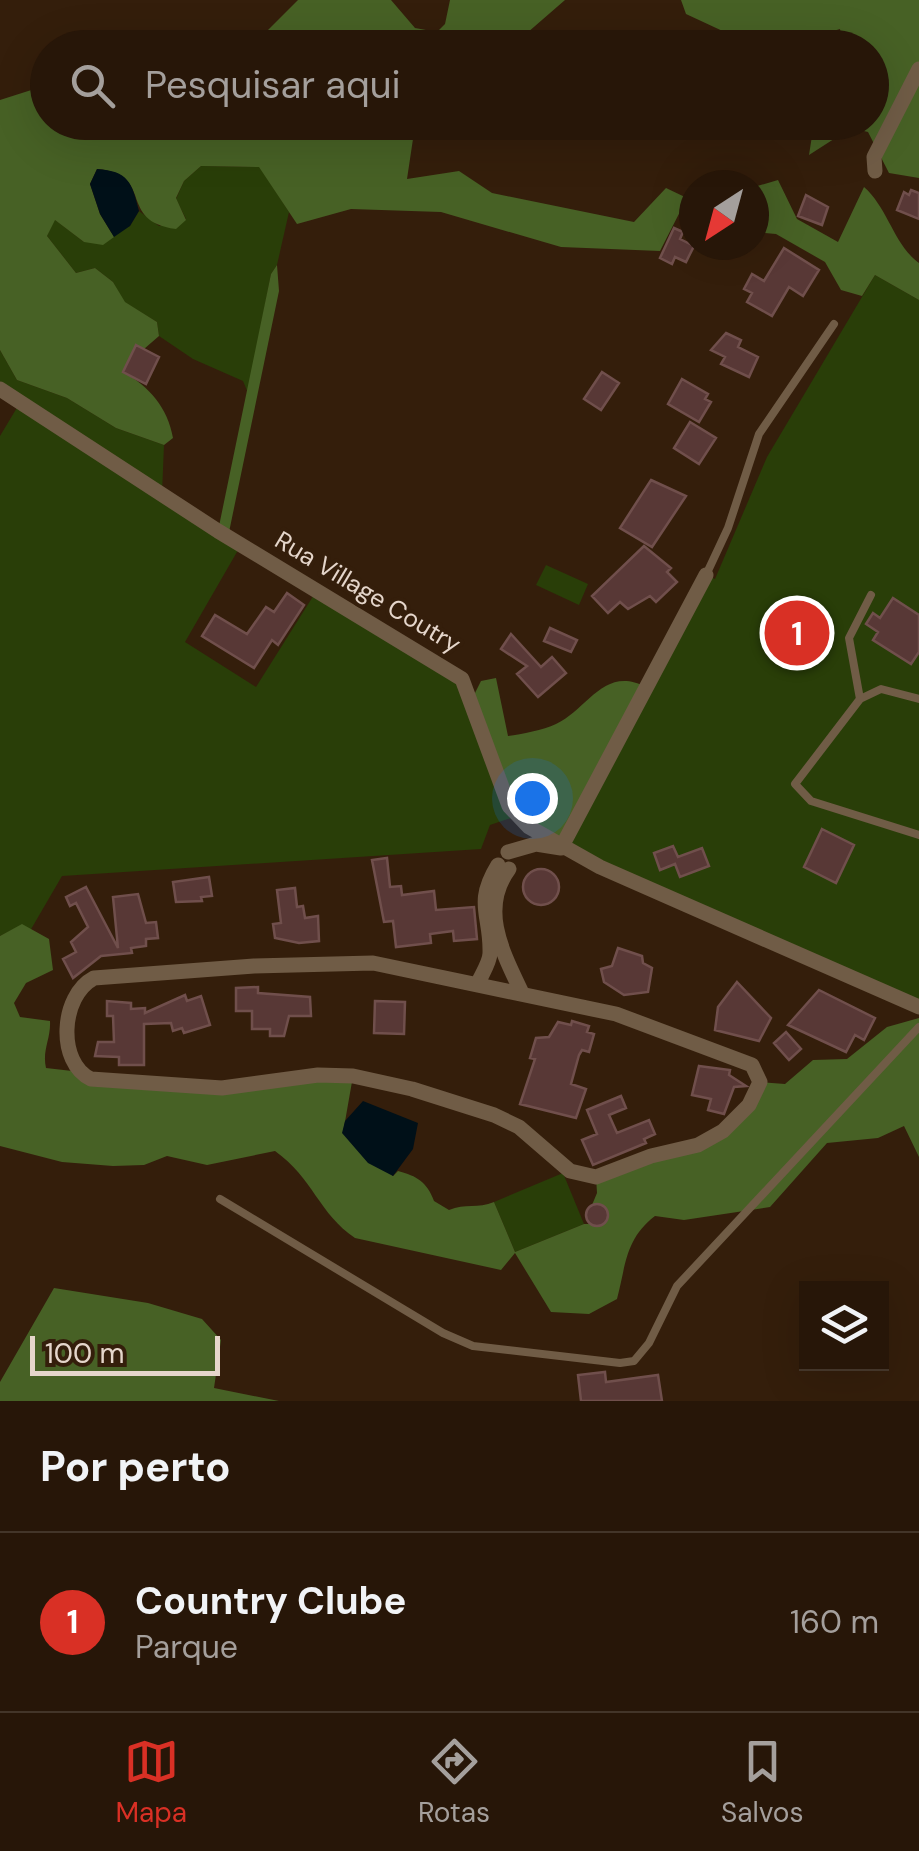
<!DOCTYPE html>
<html lang="pt">
<head>
<meta charset="utf-8">
<style>
  body { margin:0; font-family:"DM Sans",sans-serif; background:#332316; color:#f1f3f6 }
  .controls { position:absolute; right:30px; bottom:30px; display:grid; overflow:hidden; border-radius:0px; box-shadow:0 10px 40px #0002 }
  .controls button { width:90px; height:90px; display:grid; place-items:center; padding:0; border:0; border-bottom:2px solid #433529; background:#271608; color:#f1f3f6; font:50px sans-serif }
  .compass { position:absolute; left:679px; top:170px; width:90px; height:90px; border-radius:50%; background:#271608; box-shadow:0 10px 40px #0002; rotate:216deg }
  .scale { position:absolute; left:30px; bottom:25px; width:190px; box-sizing:border-box; padding-left:10px; border:5px solid #e5d6cb; border-top:0; font-size:28px; line-height:35px; white-space:nowrap; color:#e5d6cb; -webkit-text-stroke:8px #341e0b; paint-order:stroke }
  .you { position:absolute; left:532px; top:798px; width:35px; height:35px; margin:-25px; border:8px solid #fff; border-radius:50%; background:#1a73e8; box-shadow:0 0 0 15px #1a73e833 }
  .badge { display:grid; place-items:center; width:65px; height:65px; border-radius:50%; background:#d93025; color:#fff; font-size:32px; font-weight:700 }
  .pin { position:absolute; translate:-50% -50%; border:5px solid #fff; box-shadow:0 2px 10px #0006 }
  .list { margin:0; padding:0; list-style:none }
  h2 { display:flex; justify-content:space-between; align-items:center; height:130px; margin:0; padding:0 40px; font-size:42px }
  h2 small { font-size:32px; font-weight:400; color:#a49f9c }
  .list li { display:grid; grid-template-columns:65px 1fr auto; gap:30px; align-items:center; box-sizing:border-box; height:180px; padding:0 40px; border-top:2px solid #433529 }
  .list b { display:block; font-size:38px; white-space:nowrap }
  .list p { margin:0; font-size:32px; white-space:nowrap; color:#a49f9c }
  .list em { font-size:32px; font-style:normal; color:#a49f9c }
  .icon { flex:none; width:55px; height:55px; fill:none; stroke:currentColor; stroke-width:2; stroke-linecap:round; stroke-linejoin:round }
  .map { position:relative; flex:none; width:919px; height:1401px; overflow:hidden }
  .search { position:absolute; background:#271608; box-shadow:0 10px 40px #0002; left:30px; right:30px; top:30px; height:110px; display:flex; align-items:center; gap:25px; box-sizing:border-box; padding:0 35px; border-radius:55px; color:#a49f9c; font-size:38px }
  .sheet { height:310px; background:#271608 }
  nav { display:flex; justify-content:space-around; align-items:center; box-sizing:border-box; height:140px; border-top:2px solid #433529; background:#271608; font-size:28px; color:#a49f9c }
  nav a { display:grid; justify-items:center; gap:5px }
  nav .on { color:#d93025 }
  .map>svg:first-child { display:block }
</style>
</head>
<body>
<div class="map">
<svg width="919" height="1401" viewBox="0 0 919 1401">
  <rect width="100%" height="100%" fill="#341e0b"/>
  <path fill="#293e08" d="M201,166L260,167L289,212L277,265L271,274L248,393L243,381L193,359L159,336L157,322L124,302L113,282L95,268L76,273L47,236L54,219L84,242L130,226L139,211L159,226L186,219L176,199L184,181Z
    M875,275L919,300V1007L561,848L706,575L715,579L767,457Z
    M0,350L17,380L67,398L116,428L164,445L162,494L241,545L185,642L256,687L317,590L462,679L517,816L490,825L481,849L62,876L30,931L22,925L0,936V436L21,401L0,389Z
    M546,565L588,584L579,605L536,585Z
    M563,1173L584,1224L515,1252L494,1202Z"/>
  <path fill="#476125" d="M298,0H391L415,28L437,32L445,24L450,0H565L527,33L522,47H241L256,42Z
    M681,0H919V178L889,173L868,132L851,128L809,155L814,123L872,122V48L843,47L840,29L780,47H757L686,14Z
    M47,85L48,122L421,123L413,139L407,179L459,171L492,193L634,222L666,188L687,198L660,251L561,247L441,212L351,209L297,224L259,167L201,166L184,181L176,198L186,220L176,229C116,221 156,174 97,169L90,184L100,214L114,237L103,245L84,242L55,220L47,236L76,273L95,268L113,282L125,302L157,322L159,336L144,349L136,346L123,372C149,386 168,408 173,438L164,445L116,428L67,398L17,380L0,350V100Z
    M778,180L797,219L838,242L864,187C888,208 894,245 919,263V300L875,275L862,296L841,290L825,262L776,234L754,232V187Z
    M277,265L279,291L228,537L218,531L271,274Z
    M496,678L508,736C522,734 543,730 556,724C588,709 604,665 646,687L561,848L517,816L471,701L481,681Z
    M22,924L49,939L53,970L26,983L14,1003L20,1017L50,1021C51,1039 42,1050 46,1068L221,1088L353,1076L343,1133L393,1176L398,1171C417,1176 427,1182 434,1201L449,1210C465,1203 478,1209 494,1202L515,1252L584,1224H605V1206L592,1205L597,1193L596,1177L723,1131L760,1082L785,1084L813,1060L847,1059L887,1027L919,1018V1157L904,1126L878,1138L827,1143L770,1207L684,1220L655,1216C625,1239 626,1265 617,1299L589,1314L551,1312L515,1253L501,1270L355,1238C319,1214 313,1178 275,1151L207,1165L167,1156L144,1165L113,1166L62,1162L0,1146V936Z
    M54,1288L148,1303L202,1319L221,1340L214,1388L279,1401H0V1382Z"/>
  <path fill="#001018" d="M97,169C128,171 132,182 139,211L130,226L114,237L100,214L90,184Z
    M363,1101L418,1123L413,1149L393,1176L368,1163L342,1133L345,1121Z"/>
  <path fill="#583836" stroke="#704f4c" stroke-width="2.5" d="M911,190L919,193V219L897,210L904,192L909,195Z
    M806,195L828,207L822,225L798,216Z
    M674,228L683,232L680,239L694,246L686,262L675,257L672,264L660,258Z
    M784,248L819,270L803,296L789,287L772,316L747,302L752,293L744,289L752,274L764,281Z
    M726,333L741,340L738,347L758,357L749,377L721,364L725,357L711,350Z
    M136,345L159,357L146,384L123,372Z
    M602,372L619,383L601,410L584,399Z
    M682,379L708,394L705,399L711,402L699,422L668,404Z
    M690,422L716,438L699,464L674,448Z
    M651,480L686,496L652,547L620,528Z
    M644,546L671,568L667,572L677,582L656,602L650,596L628,609L620,602L608,613L592,596Z
    M287,593L304,605L278,645L272,640L254,668L202,636L215,615L247,634L266,607L274,612Z
    M893,598L919,615V652L911,664L873,640L878,632L866,624L873,613L880,618Z
    M550,628L577,640L571,652L544,641Z
    M511,634L541,667L552,657L566,673L538,697L517,674L527,666L501,649Z
    M822,829L854,845L836,883L804,867Z
    M673,846L678,857L702,848L709,866L680,877L675,864L660,870L654,853Z
    M387,858L390,887L401,886L402,895L434,891L436,910L474,907L477,939L454,941L453,931L430,934L431,943L396,947L393,921L384,922L372,860Z
    M523 887a18 18 0 1 1 36 0a18 18 0 1 1-36 0Z
    M209,877L212,896L201,897L202,901L176,902L173,882Z
    M86,887L118,948L113,897L138,894L146,923L156,922L158,938L146,939V946L131,948L132,953L101,956L73,978L63,959L76,952L71,942L88,927L76,903L70,906L66,897Z
    M295,888L297,907L303,906L305,918L318,916L319,941L299,943L275,938L273,924L281,923L277,890Z
    M618,948L642,956L643,963L652,968L648,992L624,995L604,982L601,969L612,966Z
    M737,982L771,1018L759,1041L715,1030L718,1007Z
    M258,987V993L310,997L311,1016H289L284,1036H270V1029H252V1011H236V988Z
    M819,990L875,1018L864,1040L855,1035L846,1052L788,1025Z
    M185,995L187,1001L201,996L210,1025L184,1033L182,1028L173,1031L171,1023L144,1024V1065H119V1057L95,1056L98,1042H114L113,1016H107V1001L131,1003V1009L145,1008V1013Z
    M375,1001L405,1002L404,1034L374,1033Z
    M572,1021L589,1026L587,1032L594,1034L589,1052L582,1050L579,1055L571,1084L586,1089L576,1118L520,1104L535,1059L530,1058L536,1038L549,1037L558,1022L571,1025Z
    M786,1032L801,1049L789,1060L774,1043Z
    M699,1066L730,1070L729,1075L746,1086L734,1087L724,1114L708,1110L711,1099L692,1095Z
    M621,1096L626,1108L609,1115L617,1133L649,1120L655,1134L644,1139L646,1143L593,1165L582,1140L597,1134L587,1110Z
    M586 1215a11 11 0 1 1 22 0a11 11 0 1 1-22 0Z
    M605,1372L606,1382L658,1375L662,1401H581L578,1375Z"/>
  <g fill="none" stroke-linecap="round" stroke-linejoin="round">
    <path stroke="#705c46" stroke-width="8" d="M706,575L728,528L759,434L834,324
      M860,699L849,638L871,595
      M919,699L881,689L860,699L795,784L811,801L919,835
      M220,1199L443,1333L473,1346L620,1363L634,1361L649,1343L677,1286L919,1027"/>
    <path stroke="#705c46" stroke-width="15" d="M875,171L874,157L919,69
      M0,389L218,531L462,679L509,806L529,827L600,867L919,1007
      M508,852L536,844L561,848L706,575
      M509,869C479,909 503,953 522,993
      M373,963L616,1014L752,1065L760,1082L749,1105L723,1131L698,1145L651,1156L596,1177L570,1171L519,1127L494,1115L412,1089L353,1076L318,1075L222,1088L91,1079C57,1063 60,996 94,978L254,966Z
      M478,983C482,974 490,962 490,953C491,914 474,904 498,865"/>
  </g>
  <g text-anchor="middle" dominant-baseline="central" stroke-width="8" stroke-linejoin="round" paint-order="stroke">
    <g font-size="25" fill="#e5d6cb" stroke="#341e0b">
      <text transform="translate(368 592) rotate(31)">Rua Village Coutry</text>
    </g>
  </g>
</svg>
<div class="controls">
<button><svg class="icon" aria-label="layers" viewBox="0 0 24 24"><path d="M12 4l9 5-9 5-9-5zM3 14l9 5 9-5"/></svg></button>
</div>
<svg class="compass" viewBox="-18 -18 36 36"><path d="M0-13l5 13h-10z" fill="#e53935"/><path d="M0 13l5-13h-10z" fill="#a49f9c"/></svg>
<div class="scale">100 m</div>
<div class="you"></div>
<div class="pin badge" style="left:797px;top:633px">1</div>
<div class="search"><svg class="icon" aria-label="search" viewBox="0 0 24 24"><circle cx="10" cy="10" r="6"/><path d="M15 15l6 6"/></svg>Pesquisar aqui</div>
</div>
<section class="sheet">
<h2>Por perto<small></small></h2>
<ul class="list">
<li><span class="badge">1</span><div><b>Country Clube</b><p>Parque</p></div><em>160 m</em></li>
</ul>
</section>
<nav>
<a class="on"><svg class="icon" aria-label="map" viewBox="0 0 24 24"><path d="M3 6l6-2 6 2 6-2v14l-6 2-6-2-6 2zM9 4v14M15 6v14"/></svg>Mapa</a>
<a><svg class="icon" aria-label="directions" viewBox="0 0 24 24"><path d="M12 3l9 9-9 9-9-9zM9 14v-3h6M13 9l2 2-2 2"/></svg>Rotas</a>
<a><svg class="icon" aria-label="saved" viewBox="0 0 24 24"><path d="M7 4h10v16l-5-4-5 4z"/></svg>Salvos</a>
</nav>
</body>
</html>
